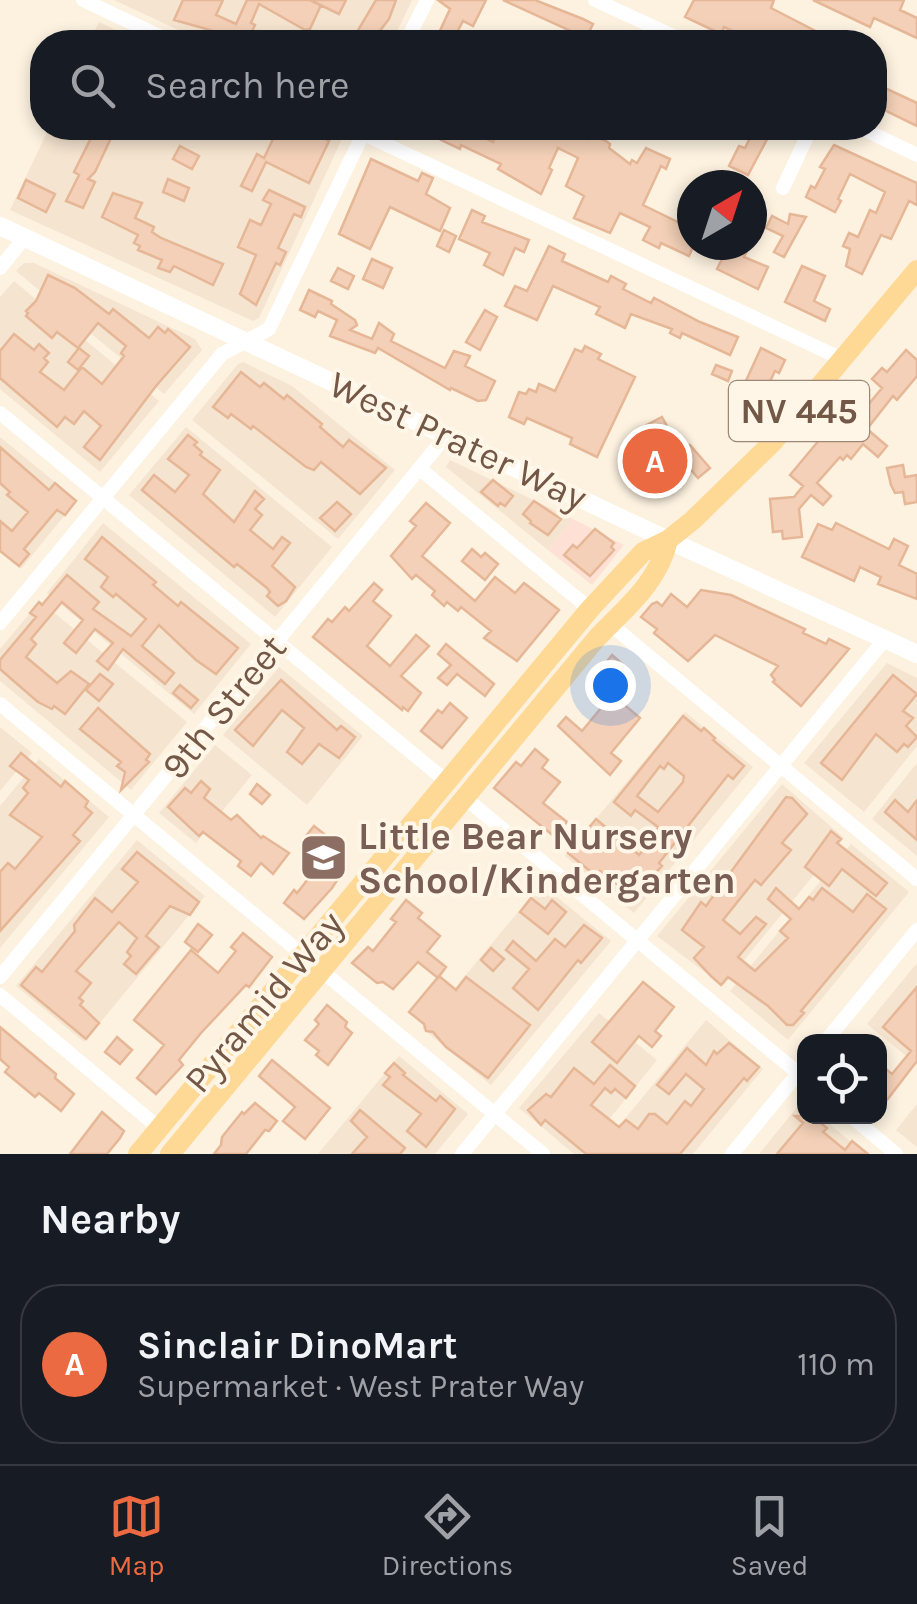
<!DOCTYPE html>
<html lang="en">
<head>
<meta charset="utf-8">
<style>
  body { margin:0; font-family:Karla,sans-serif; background:#20242c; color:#f1f3f6 }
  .controls { position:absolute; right:30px; bottom:30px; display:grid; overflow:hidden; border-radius:20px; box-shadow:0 5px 15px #0003 }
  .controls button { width:90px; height:90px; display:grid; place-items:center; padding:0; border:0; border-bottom:2px solid #363941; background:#171b24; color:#f1f3f6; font:50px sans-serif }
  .compass { position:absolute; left:677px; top:170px; width:90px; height:90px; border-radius:50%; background:#171b24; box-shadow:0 5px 15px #0003; rotate:39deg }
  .you { position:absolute; left:610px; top:685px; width:35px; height:35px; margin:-25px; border:8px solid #fff; border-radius:50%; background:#1a73e8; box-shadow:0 0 0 15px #1a73e833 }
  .badge { display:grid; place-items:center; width:65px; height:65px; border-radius:50%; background:#eb6a41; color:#fff; font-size:32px; font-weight:700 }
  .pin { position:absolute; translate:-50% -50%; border:5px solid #fff; box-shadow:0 2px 10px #0006 }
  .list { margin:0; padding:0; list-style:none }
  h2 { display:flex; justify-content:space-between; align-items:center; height:130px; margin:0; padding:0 40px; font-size:42px }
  h2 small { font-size:32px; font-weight:400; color:#9ea1a6 }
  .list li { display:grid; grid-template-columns:65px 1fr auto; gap:30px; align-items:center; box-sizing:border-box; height:160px; margin:0 20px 20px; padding:0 20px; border:2px solid #363941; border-radius:40px }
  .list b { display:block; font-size:38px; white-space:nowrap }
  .list p { margin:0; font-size:32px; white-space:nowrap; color:#9ea1a6 }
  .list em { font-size:32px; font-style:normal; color:#9ea1a6 }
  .icon { flex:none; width:55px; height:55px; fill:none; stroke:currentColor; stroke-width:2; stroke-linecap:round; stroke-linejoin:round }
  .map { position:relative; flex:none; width:917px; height:1154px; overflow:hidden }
  .search { position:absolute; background:#171b24; box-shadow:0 5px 15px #0003; left:30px; right:30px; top:30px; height:110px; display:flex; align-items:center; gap:25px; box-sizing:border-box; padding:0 35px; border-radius:40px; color:#9ea1a6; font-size:38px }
  .sheet { height:310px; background:#171b24 }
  nav { display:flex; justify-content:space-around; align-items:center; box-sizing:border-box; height:140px; border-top:2px solid #363941; background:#171b24; font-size:28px; color:#9ea1a6 }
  nav a { display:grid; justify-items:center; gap:5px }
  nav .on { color:#eb6a41 }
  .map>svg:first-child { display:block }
</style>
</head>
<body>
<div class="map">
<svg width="917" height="1154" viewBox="0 0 917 1154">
  <rect width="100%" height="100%" fill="#fdf2e0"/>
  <path fill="#f5e4cf" d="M114,0H412L392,42H204Z
    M99,22L142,42H89Z
    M49,128H321L342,139L259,318L253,321L10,210Z
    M24,263H34L195,339L202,350L164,394L16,271Z
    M14,281L159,401L100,472L0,389V297Z
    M243,362L292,386L395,470L338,539L192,420L238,364Z
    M186,427L332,547L275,617L129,495Z
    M0,437L77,500L21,569L0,552Z
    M450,460L573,519L548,550L446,467Z
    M103,523L251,644L194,714L47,593Z
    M40,601L187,722L131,790L0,681V649Z
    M887,663L917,678V746L864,812L804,763Z
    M279,667L363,736L307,805L223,735Z
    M685,712L753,767L634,913L565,856Z
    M0,727L32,753L0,791Z
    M215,745L252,775L196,843L159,813Z
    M39,759L109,817L0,948V806Z
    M917,763V856L872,819Z
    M782,784L844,838L723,986L657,936Z
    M137,840L205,896L84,1042L16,986Z
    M851,844L909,892L788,1040L730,991Z
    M541,884L611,941L491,1085L422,1028Z
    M917,963V1065L867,1024Z
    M599,1013L657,1060L581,1154H574L519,1108Z
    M706,1020L763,1069L693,1154H596Z
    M399,1056L468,1114L435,1154H318Z
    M802,1101L804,1116L821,1117L862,1151L859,1154H759Z
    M917,1104V1147L896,1130Z"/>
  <path fill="#fee1d4" d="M573,519L624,545L592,585L548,550Z"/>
  <path fill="#f3d0b7" stroke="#e6b797" stroke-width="2.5" fill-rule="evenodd" d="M183,0H223L216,15L236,24L247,0H310L321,5L310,29L305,30L259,4L251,23L255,25L247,42H228L229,39L210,30L174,20Z
    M310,0H346L339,14Z
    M376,0H396L389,19L379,32L382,34L378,42H351Z
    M438,0H486L473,26L463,21L452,42L438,35L450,9Z
    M503,0H535L583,19L593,24L589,32L612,42H581L568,37L571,31Z
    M694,0H774L771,8L837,42H755L724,27L721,34L685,17Z
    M813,0H904L900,10L917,18V38L874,18L870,27Z
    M874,83L917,103V126L874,105Z
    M274,128H303L329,141L309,183L266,162L252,191L241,186L257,154L264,158L273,139L270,137Z
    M447,128H475L473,132L493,142L500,128H565L588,139L593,135L606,141L610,144L609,148L630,164L632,160L637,163L646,148L670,159L666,169L661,166L643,205L684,225L692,206V249L689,256L661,243L659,248L643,240L650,227L620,213L610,233L574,218L584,196L566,186L578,158L558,148L549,168L552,170L541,194L498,169L501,164L461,145L460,149L441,140Z
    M755,128H773L748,175L729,166L739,146L745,148Z
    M95,130L111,138L95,172L88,179L95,182L83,208L66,201L79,175L74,172Z
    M834,145L917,183V205L909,201L891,239L881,235L862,274L846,266L850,249L843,246L849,233L858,237L870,210L876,213L885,192L850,174L838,199L841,201L835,212L806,197L811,186L815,188L825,169L820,167Z
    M180,146L199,156L192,169L173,159Z
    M371,159L418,181L422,173L433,178L426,194L450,208L440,231L390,207L370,249L339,234Z
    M168,179L189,188L184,201L163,192Z
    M26,180L55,194L46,212L18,198Z
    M269,190L305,207L301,217L294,214L278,248L286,252L280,265L276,263L256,305L240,294L256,255L238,247L250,220L261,225L271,204L263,200Z
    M113,193L142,203L135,218L154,227L152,232L161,238L223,264L213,285L174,266L170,272L158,268L162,260L138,250L140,246L134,243L138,235L102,217Z
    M472,210L485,216L482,222L529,240L524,252L515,248L503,275L484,265L490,253L459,239Z
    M790,214L806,217L784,257L774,252L783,236L766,228L772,216L788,224Z
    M444,230L456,236L449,252L437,246Z
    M719,245H750L744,257L768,267L758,289L717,269L723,257L715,254Z
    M549,246L565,254L562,261L608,282L611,276L626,284L623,289L651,303L654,298L700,322L738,337L730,355L682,333L680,338L670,333L672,329L631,314L625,328L596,314L600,307L553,286L537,320L505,306L515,286L527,291Z
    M372,259L392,268L383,288L363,279Z
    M802,266L825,276L814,301L830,309L825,321L785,302Z
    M338,268L354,276L348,289L331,281Z
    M48,275L75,288L109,314L113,309L149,338L158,327L165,333L168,329L190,347L156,386L100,460L84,447L101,426L84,411L74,424L65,417L57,427L0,378V351L14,334L34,350L39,344L49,353L44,358L48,362L40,372L64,390L82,367L102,384L124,356L121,353L126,346L98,323L78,348L57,332L52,338L26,316L28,313L26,311L36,301Z
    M309,290L332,301L331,304L355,320L357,325L350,330L372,339L379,323L394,334L391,341L445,368L454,351L470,356L465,366L495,381L486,400L478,401L451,388L450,390L378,348L375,353L330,336L337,320L318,311L315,317L300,310Z
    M485,310L497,317L480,350L466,342Z
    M585,346L601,354L598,359L635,377L597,457L570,444L572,438L527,418L524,424L509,417L519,392L526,394L529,389L536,392L539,384L555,391L575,349L582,352Z
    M79,348L89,356L78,370L68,362Z
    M761,348L785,360L779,373L775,371L765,392L745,383Z
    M906,350L917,360V376L897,400L893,396L867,429L887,446L878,457L863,444L851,459L847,455L843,460L840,457L817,483L831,496L823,505L811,495L799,509L802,537L783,539L782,531L773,532L770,499L794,497L803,486L790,475L856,396L868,405L882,388L872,379L882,368L887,372Z
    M716,365L732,371L728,381L712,374Z
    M241,372L260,387L264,383L284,399L287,395L322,424L320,427L343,447L349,440L386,468L360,494L321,462L314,470L306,467L253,426L251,429L231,414L228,418L213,407Z
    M662,417L676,442L639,463L629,445L638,440L636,436L649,428L647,425Z
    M188,435L197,442L194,445L202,452L200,455L220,470L203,494L234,522L255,491L264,499L255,509L262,515L250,530L273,549L282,537L290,543L272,566L295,587L286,601L278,606L267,596L270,592L267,588L237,564L234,567L142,490L154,475L175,492L189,475L168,459Z
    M690,445L710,468L698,478L678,455Z
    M0,447L49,490L55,483L76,501L65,515L57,510L24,549L29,554L19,566L0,551V521L12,531L28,512L7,495L10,492L0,483Z
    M903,465L905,477L917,475V502L905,504L903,492L895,493L891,485L887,468Z
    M493,480L513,496L505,506L500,503L498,506L481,492Z
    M534,501L561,519L548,535L530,523L531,521L523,514Z
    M337,502L351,514L335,531L320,518Z
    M426,503L450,523L422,556L475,601L495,577L515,593L524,583L559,610L517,661L484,638L491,631L461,607L458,611L447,602L444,606L432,595L435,591L416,575L412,579L391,556L416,526L410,521Z
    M836,523L889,549L894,539L908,546L899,565L917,574V599L878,584L881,577L860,567L854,581L802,557L818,524L832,530Z
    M595,529L614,543L611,547L614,550L590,576L564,555L573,545L577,548Z
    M102,537L156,582L153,585L178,606L181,602L238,648L216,674L196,660L159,625L142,646L174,673L165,684L123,649L108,670L97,661L113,643L95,629L76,653L64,643L83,620L62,602L31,639L36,644L26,657L57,683L71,671L89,684L65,714L54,706L52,709L38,702L16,683L0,669V660L36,617L30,613L39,602L42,605L67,575L99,602L93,609L131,636L146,619L116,594L113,597L101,587L108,577L85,559Z
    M472,549L481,557L485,553L498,564L485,580L462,561Z
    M374,583L382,590L373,601L391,616L367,646L390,666L416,635L429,646L401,676L421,693L408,711L403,707L402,710L313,637L328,619L332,622L345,607L349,611Z
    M701,590L731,595L805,629L803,633L826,644L829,639L849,649L801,706L773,682L775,680L771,675L778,666L715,635L688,661L654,633L657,629L641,617L652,604L657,602L662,606L671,594L687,607Z
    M446,644L494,684L485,696L457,674L447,685L438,678L451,665L438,654Z
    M612,655L627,668L616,683L600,670Z
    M100,674L113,684L99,701L86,690Z
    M893,675L917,694L903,711L913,718L906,726L917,737L908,747L904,744L897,752L876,734L842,780L821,763Z
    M281,680L337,730L341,726L355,737L339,758L319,744L302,764L287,752L304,728L282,710L253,746L235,730Z
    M180,685L198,700L191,708L173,693Z
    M620,685L629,692L621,702L640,718L611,753L621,761L610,775L558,726L566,717L582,731Z
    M450,703L467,718L442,748L421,731L438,710L442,713Z
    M98,708L150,754L146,760L149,762L121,790L125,772L117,766L121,762L80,729Z
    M683,716L701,731L704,728L715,738L713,740L744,766L733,779L728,775L659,863L662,866L633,896L600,871L596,876L568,853L596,819L639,855L653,838L651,836L658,827L635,810L631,816L614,802ZM668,763L684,776L683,782L658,812L637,796L660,766L664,769Z
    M535,749L548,760L542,768L560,782L543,803L567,822L555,837L494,788L516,762L521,766Z
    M21,753L61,787L65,781L88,801L85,807L92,813L73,835L80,841L0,931V872L8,863L15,869L42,837L10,815L28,793L23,788L29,780L10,766Z
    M201,781L210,789L204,798L231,820L237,815L261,838L263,836L289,853L273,874L261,863L251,876L238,866L241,861L203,832L199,836L168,807L185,788L191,793Z
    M257,784L270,795L262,804L250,794Z
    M786,797L792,798L807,814L782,843L791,850L761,885L755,880L723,920L740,934L756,917L766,924L738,957L755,971L788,938L780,931L791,919L768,899L776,888L799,909L809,897L813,900L822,888L853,912L867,894L886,909L801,1011L804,1013L793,1025H787L768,1006L728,977L721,985L711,976L694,958L704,947L682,930L701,902L706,906Z
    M895,800L908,812L917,800V840L885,812Z
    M314,826L328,837L324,842L326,846L346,867L332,888L304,919L284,903L294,890L297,893L319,865L301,849L302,841Z
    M831,831L841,839L837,843L887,883L876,896L842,869L829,886L805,867Z
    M137,852L199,902L190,915L170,906L146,936L159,947L136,974L124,964L131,956L127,952L137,938L119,922L76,971L91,983L79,998L83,1001L80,1005L99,1023L86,1039L21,985L36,967L42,972L75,931L74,925L95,898L112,912L138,882L122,869Z
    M531,898L545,909L552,900L566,912L548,934L520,912Z
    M406,900L422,913L418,918L440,936L427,952L446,967L438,978L418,962L393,989L383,982L377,983L352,963L368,947L373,951L396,922L391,919Z
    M198,924L212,935L198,952L185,942Z
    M584,925L602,938L581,963L578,960L538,1010L513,988L529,969L506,950L513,941L536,961L555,939L565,947Z
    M243,933L272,957L249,987L246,985L201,1033L179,1060L183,1065L156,1094L137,1078L164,1045L134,1020L191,950L218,973L236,951L231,947Z
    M491,948L504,959L493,971L481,960Z
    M439,976L456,990L466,977L530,1025L488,1078L446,1047L433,1032L426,1031L424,1024L409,1012Z
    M643,982L674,1007L655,1031L661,1036L652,1047L639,1036L617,1063L592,1042Z
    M917,987V1061L880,1109V1077L886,1069L892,1074L911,1051L883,1027Z
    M327,1005L347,1022L345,1027L352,1033L328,1065L316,1055L319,1051L305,1040L319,1024L315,1020Z
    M0,1027L56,1074L55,1078L74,1094L61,1111L39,1093L35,1097L5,1072L9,1067L0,1059Z
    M117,1037L132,1050L120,1064L105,1052Z
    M729,1043L759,1067L747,1081L744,1078L680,1154H586L545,1120L541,1125L528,1110L546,1094L551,1097L574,1068L594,1084L610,1065L635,1086L626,1098L615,1089L611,1093L605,1088L591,1105L619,1127L626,1120L638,1129L649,1114H655L667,1124L685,1101L691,1106L704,1089L686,1074L669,1094L657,1085L687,1048L706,1065L714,1051L717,1054Z
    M272,1060L330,1108L305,1139L283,1121L295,1107L259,1076Z
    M394,1063L405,1073L403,1075L436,1101L440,1096L455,1109L426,1147L407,1131L421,1114L383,1085L390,1077L385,1073Z
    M255,1103L277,1121L269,1131L265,1130L246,1154H214L221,1145L222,1137L242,1112L244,1114Z
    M360,1110L405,1148L400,1154H352L367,1137L351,1121Z
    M102,1112L124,1131L120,1138L107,1154H70Z
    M795,1116H812L827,1128L823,1132L845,1150L852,1141L868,1154H777L803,1123Z"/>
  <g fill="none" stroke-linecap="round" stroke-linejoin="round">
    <path stroke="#fff" stroke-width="14" d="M83,0L172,42
      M595,0L686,42
      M406,42L427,0
      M351,128L842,359
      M861,128L917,155
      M783,188L811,128
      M0,268L25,237
      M0,413L446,781
      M420,469L590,609
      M0,623L222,354L269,329L366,128
      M610,624L917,879
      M0,704L303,955
      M465,798L804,1078
      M322,971L543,1154
      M0,977L446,436
      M0,995L159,1128
      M825,1042L917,930
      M851,1116L896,1154
      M462,1154L885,639
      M732,1154L804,1066"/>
    <path stroke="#fff" stroke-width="18" d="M0,226L668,540L917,654"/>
    <path stroke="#fed996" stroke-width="20" d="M138,1154L590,609L643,552L668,540L693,520L772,443L917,270
      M170,1154L596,639C625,608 658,584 668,540"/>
  </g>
  <defs>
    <symbol id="school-square" viewBox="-11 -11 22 22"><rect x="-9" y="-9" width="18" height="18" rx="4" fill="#8d6e63" stroke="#fff6e7"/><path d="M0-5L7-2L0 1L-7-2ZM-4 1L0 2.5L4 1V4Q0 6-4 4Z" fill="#fff"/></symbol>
  </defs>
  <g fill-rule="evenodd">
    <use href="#school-square" x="296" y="830" width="55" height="55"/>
  </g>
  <g text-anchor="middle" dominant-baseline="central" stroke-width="8" stroke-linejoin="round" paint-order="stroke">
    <rect fill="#fff6e7" stroke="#9e8777" stroke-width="2.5" x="729" y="381" width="140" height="60" rx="8"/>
    <g font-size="35" font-weight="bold" fill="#745847">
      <text x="799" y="411">NV 445</text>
    </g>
    <g font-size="38" fill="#745847" stroke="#fff6e7">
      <text transform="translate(458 441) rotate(25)">West Prater Way</text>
      <text transform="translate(224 707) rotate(-51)">9th Street</text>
      <text transform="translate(264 1002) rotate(-50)">Pyramid Way</text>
    </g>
    <g font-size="38" font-weight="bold" fill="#785e54" stroke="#fff6e7" text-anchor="start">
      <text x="358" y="836">Little Bear Nursery<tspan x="358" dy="44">School/Kindergarten</tspan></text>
    </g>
  </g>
</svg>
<div class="controls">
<button><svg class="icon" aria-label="locate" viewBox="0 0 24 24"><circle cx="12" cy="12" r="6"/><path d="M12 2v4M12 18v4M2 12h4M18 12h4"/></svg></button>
</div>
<svg class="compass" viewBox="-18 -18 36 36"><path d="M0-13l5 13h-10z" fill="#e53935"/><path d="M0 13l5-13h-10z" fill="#9ea1a6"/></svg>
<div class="you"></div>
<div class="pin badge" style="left:655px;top:461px">A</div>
<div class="search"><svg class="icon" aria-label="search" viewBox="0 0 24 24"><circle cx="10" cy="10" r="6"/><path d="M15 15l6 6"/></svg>Search here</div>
</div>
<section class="sheet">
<h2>Nearby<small></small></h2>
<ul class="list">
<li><span class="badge">A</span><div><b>Sinclair DinoMart</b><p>Supermarket · West Prater Way</p></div><em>110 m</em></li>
</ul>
</section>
<nav>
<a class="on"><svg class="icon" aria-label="map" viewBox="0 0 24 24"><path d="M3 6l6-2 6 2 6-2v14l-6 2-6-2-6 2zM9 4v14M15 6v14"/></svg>Map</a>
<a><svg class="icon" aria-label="directions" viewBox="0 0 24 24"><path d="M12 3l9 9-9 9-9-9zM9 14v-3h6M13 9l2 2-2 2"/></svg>Directions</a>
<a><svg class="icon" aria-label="saved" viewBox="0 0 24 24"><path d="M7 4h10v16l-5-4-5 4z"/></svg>Saved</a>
</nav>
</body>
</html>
